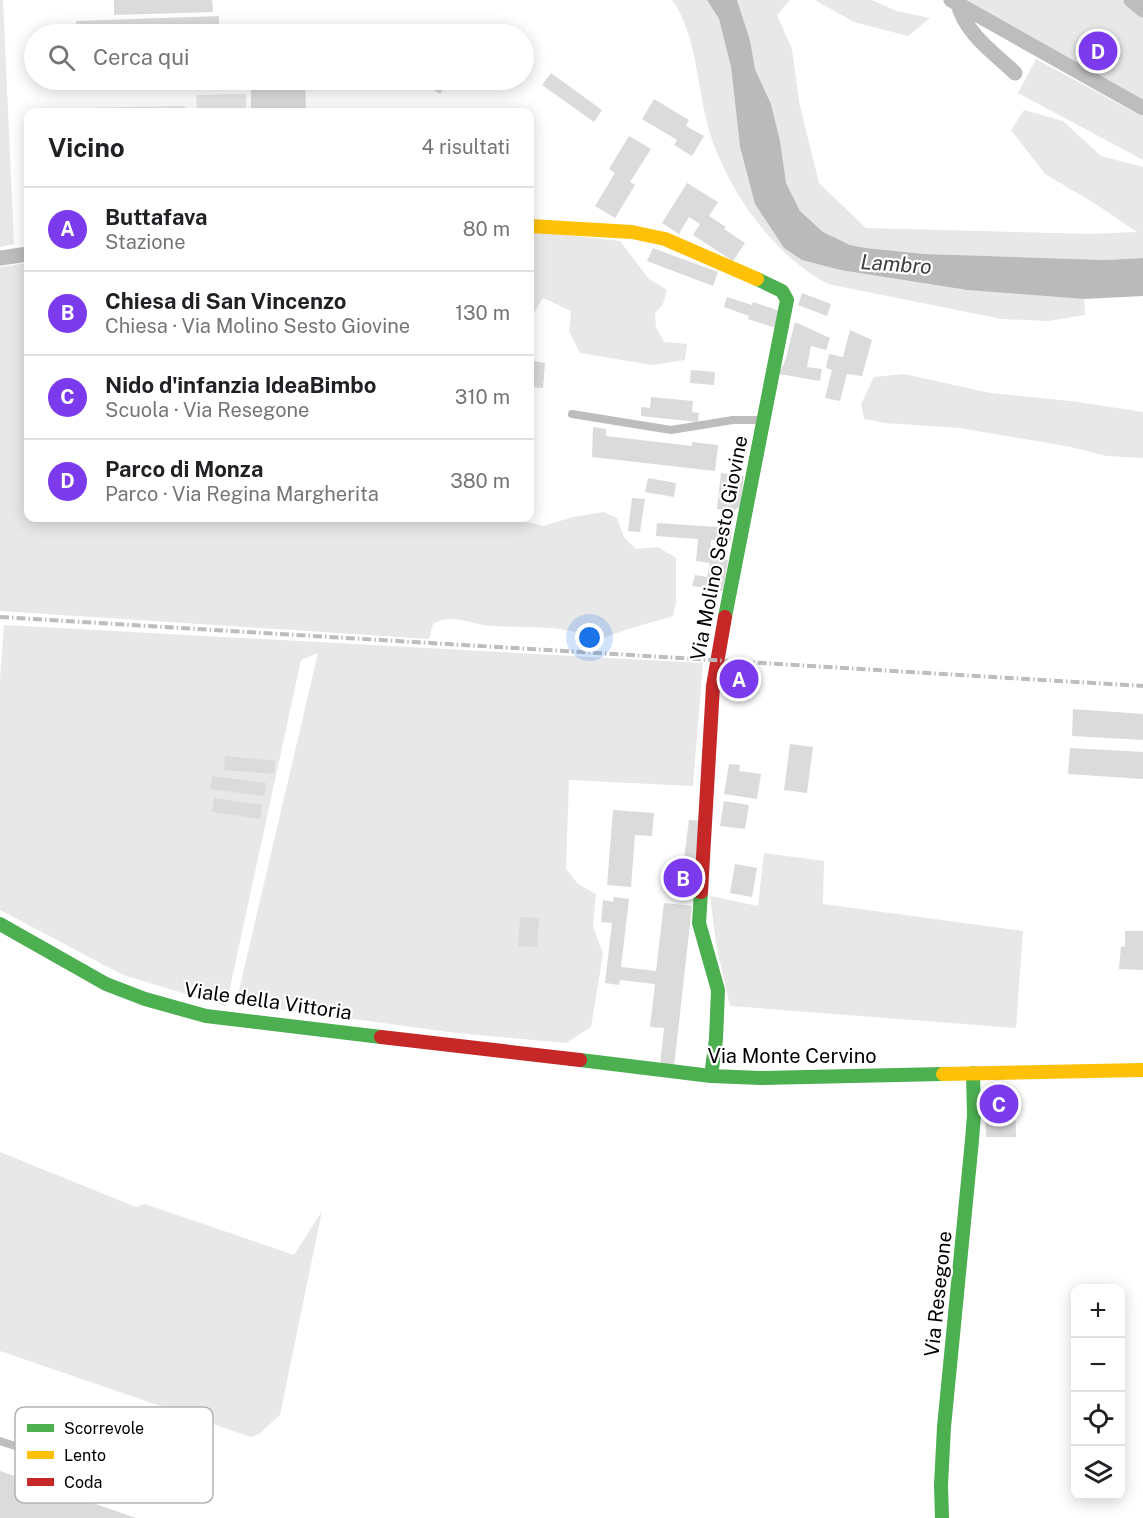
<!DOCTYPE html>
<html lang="it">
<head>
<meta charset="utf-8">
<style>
  body { margin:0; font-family:"Public Sans",sans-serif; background:#f2f2f2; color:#202124 }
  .controls { position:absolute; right:18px; bottom:18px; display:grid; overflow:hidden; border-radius:12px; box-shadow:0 3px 15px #0003 }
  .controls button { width:54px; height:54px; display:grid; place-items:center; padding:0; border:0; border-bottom:2px solid #e0e0e0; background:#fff; color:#202124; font:30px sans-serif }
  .you { position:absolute; left:590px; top:638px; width:21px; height:21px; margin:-15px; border:4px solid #fff; border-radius:50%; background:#1a73e8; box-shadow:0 0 0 9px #1a73e833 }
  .badge { display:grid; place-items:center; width:39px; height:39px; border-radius:50%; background:#7c3aed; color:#fff; font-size:20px; font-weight:700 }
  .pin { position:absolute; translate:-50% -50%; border:3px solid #fff; box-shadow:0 2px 6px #0006 }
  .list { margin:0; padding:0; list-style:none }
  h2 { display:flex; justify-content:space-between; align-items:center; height:78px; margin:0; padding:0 24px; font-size:26px }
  h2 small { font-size:20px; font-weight:400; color:#757577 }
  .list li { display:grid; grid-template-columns:39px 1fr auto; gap:18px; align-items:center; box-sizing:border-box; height:84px; padding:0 24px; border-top:2px solid #e0e0e0 }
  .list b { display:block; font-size:22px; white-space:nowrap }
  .list p { margin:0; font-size:20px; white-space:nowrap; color:#757577 }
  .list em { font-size:20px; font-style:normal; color:#757577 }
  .icon { flex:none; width:33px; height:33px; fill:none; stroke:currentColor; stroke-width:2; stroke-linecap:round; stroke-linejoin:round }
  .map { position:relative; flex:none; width:1143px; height:1518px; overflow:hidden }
  .search { position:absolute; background:#fff; box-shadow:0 3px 15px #0003; left:24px; top:24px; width:510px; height:66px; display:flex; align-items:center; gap:15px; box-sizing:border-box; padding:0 21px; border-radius:33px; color:#757577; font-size:22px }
  .panel { position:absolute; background:#fff; box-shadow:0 3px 15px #0003; left:24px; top:108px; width:510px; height:414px; border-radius:12px }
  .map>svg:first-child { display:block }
</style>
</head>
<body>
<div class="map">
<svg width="1143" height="1518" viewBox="0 0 1143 1518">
  <rect width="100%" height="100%" fill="#fff"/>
  <path fill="#e8e8e8" d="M0,0H3L14,244L0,247Z
    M672,0H707L719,19L731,67L740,147L755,204L784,248L802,260L840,270L967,290L1084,299L1085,315L1048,321L1002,319L828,284C769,253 719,179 705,114C697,79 694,29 672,0Z
    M737,0H790L777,15L792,49L799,102L819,183L866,228L1090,234L1137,232L1094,203L1045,174L1011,130L1024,110L1063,121L1101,156L1143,167V258L1104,260L925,254L866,248L850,245L823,232L800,211L785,183L780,141L771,104L755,69L750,40Z
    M815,0H872L897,11L930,18L908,36L854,22Z
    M963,0H1143V101Z
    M1036,59L1143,117V160L1018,93Z
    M246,94V112H197L196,95Z
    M185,106V112H76V108Z
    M530,231L620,241L649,279L667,290L663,304L655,313L656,327L664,342L687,344L685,360L652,365L580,353L569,331L571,311L543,298L531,318L530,335Z
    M28,263V518H490L493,519H517L543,526L573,517L604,512L617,518L624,537L636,549L658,547L676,558V602L673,616L625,630L598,640C558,623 533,629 492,626C472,625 451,612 433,624L429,639L0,611V267Z
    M904,374L990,393L1071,401L1143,412V458L1106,456L1071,447L960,428L885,423L864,419L861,404L874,377Z
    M4,625L703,663L693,786L569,780L566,869L578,884L596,894L593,926L603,954L591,1027L566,1043L456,1033L236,1003L318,653L301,660L226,1006L123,975L0,910V679Z
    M764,853L824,861L823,904L1023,931L1016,1028L730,1006L716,944L710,896L758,906Z
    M0,1152L136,1207L145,1204L294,1255L322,1211L280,1415L259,1434L251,1437L0,1351Z"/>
  <path fill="#bababa" d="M707,0H737L750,40L755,69L771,104L780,141L786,183L800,211L823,232L850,245L866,248L925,254L1104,260L1143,258V296L1084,299L967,290L840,270L802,260L784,248L755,204L740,147L731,67L719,19Z"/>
  <path fill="#dbdbdb" d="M114,0H212L213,12L114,15Z
    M219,16V34H77L76,21Z
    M551,73L602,110L594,122L542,85Z
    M78,80H221V83L78,87Z
    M251,80H305L306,112H251Z
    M418,80H450L440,94Z
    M654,99L689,120L686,126L704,136L692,156L674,145L677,140L642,119Z
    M629,136L651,149L630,182L635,185L615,218L595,206L615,173L609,169Z
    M687,183L718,202L709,216L726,227L724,229L745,243L733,261L693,235L700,224L689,217L679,234L662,223Z
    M653,248L718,272L713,286L647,261Z
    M802,293L831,304L827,316L798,305Z
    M727,297L752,305L753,302L782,312L776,328L748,319L749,316L724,307Z
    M795,322L830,338L826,350L811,346L807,367L822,369L820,381L779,374L786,358Z
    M850,330L872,340L862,376L847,374L840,401L825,398L832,370L826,368L829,354L843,357Z
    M534,361L545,363L543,388L531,387Z
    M691,370L715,372L714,385L690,383Z
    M651,397L693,401L692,412L699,413L698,422L641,416V407L650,408Z
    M593,427L606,429V436L692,446V442L718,445L715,471L592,457Z
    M721,473L744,476L740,507L733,511L717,509Z
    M648,478L676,483L674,497L645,492Z
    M632,498L645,499L640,532L628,531Z
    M657,523L732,528L731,541L711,540L710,559L728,560L723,591L705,590V588L692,586L695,575L707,577L710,563L696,561L698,539L656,536Z
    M734,673H750V678H744V685H733Z
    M1073,709L1143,714V740L1072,736Z
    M790,744L813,747L807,793L784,790Z
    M1070,748L1143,752V779L1068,774Z
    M225,756L275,761L274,774L224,770Z
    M729,764L740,765L739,771L761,774L757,799L724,794Z
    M212,776L266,783L264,796L210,789Z
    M214,798L262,805L260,819L212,812Z
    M724,801L749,805L745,829L720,826Z
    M613,810L654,813L652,836L635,835L631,887L607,885Z
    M689,820L704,821L698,861L684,859Z
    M735,864L757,868L752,897L730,893Z
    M684,865L698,866L695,886L670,883L671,870L683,872Z
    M614,897L629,899L621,967L656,971L664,903L692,906L674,1067L660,1065L664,1028L650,1027L655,984L620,980L619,985L605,983L612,923L601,922L603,900L613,902Z
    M520,917L539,918L537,947L518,946Z
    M1125,931H1143V970L1119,969L1121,946L1125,947Z
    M1015,1102L1016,1137H986L985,1103Z
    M0,1471L136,1518H0Z"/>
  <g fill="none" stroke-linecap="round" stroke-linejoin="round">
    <path stroke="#bdbdbd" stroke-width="8" d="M572,414L671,430L733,420H762
      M717,686L742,687
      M0,1441L112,1478"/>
    <path stroke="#bdbdbd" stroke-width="15" d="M951,0L1143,108
      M1131,0L1143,10
      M958,4C965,33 994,53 1015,73
      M0,258L28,254"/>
    <path stroke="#4caf50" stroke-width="14" d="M725,617L787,300L782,291L757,279
      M701,892L699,923L718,990L716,1039L711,1076
      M0,924L106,984L145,999L206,1016L381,1037
      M580,1060L711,1076L761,1078L943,1074
      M942,1518L941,1485L944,1427L972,1140L974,1115L973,1073"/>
    <path stroke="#ffc107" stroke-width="14" d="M530,226L632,232L665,239L757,279
      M943,1074L1143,1070"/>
    <path stroke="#c62828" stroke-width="14" d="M701,892L713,686L725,617
      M381,1037L580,1060"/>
    <path stroke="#bdbdbd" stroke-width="4" stroke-dasharray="9 3 1.5 3" stroke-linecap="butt" d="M0,617L1143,686"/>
  </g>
  <g text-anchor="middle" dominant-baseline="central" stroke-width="4.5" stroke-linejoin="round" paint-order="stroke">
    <g font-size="20" fill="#000" stroke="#fff">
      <text transform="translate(719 548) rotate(-79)">Via Molino Sesto Giovine</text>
      <text transform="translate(268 1001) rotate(8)">Viale della Vittoria</text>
      <text x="792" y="1056">Via Monte Cervino</text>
      <text transform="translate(938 1294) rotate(-84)">Via Resegone</text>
    </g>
    <g font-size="21" font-style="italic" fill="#3d3d3d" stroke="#fff">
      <text transform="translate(896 264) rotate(4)">Lambro</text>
    </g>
  </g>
  <rect x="15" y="1407" width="198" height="96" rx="9" fill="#fff" stroke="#b2b2b2" stroke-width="1.5"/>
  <rect x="27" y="1424" width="27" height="8" fill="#4caf50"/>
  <rect x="27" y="1451" width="27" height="8" fill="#ffc107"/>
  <rect x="27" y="1478" width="27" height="8" fill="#c62828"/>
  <g font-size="16" fill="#000">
    <text x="64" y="1434">Scorrevole</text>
    <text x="64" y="1461">Lento</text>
    <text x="64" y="1488">Coda</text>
  </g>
</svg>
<div class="controls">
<button>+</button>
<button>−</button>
<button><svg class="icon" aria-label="locate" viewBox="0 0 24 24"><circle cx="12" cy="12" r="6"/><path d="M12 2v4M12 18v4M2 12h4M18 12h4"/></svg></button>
<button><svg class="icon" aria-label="layers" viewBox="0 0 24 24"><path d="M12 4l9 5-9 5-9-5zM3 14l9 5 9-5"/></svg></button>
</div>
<div class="you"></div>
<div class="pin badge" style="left:739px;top:679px">A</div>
<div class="pin badge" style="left:683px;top:878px">B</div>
<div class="pin badge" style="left:999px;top:1104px">C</div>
<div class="pin badge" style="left:1098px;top:51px">D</div>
<div class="search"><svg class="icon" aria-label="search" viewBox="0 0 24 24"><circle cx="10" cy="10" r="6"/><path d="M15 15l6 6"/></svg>Cerca qui</div>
<section class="panel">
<h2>Vicino<small>4 risultati</small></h2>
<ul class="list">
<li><span class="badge">A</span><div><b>Buttafava</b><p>Stazione</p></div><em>80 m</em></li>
<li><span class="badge">B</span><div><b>Chiesa di San Vincenzo</b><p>Chiesa · Via Molino Sesto Giovine</p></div><em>130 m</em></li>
<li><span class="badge">C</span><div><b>Nido d'infanzia IdeaBimbo</b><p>Scuola · Via Resegone</p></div><em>310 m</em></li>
<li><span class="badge">D</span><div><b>Parco di Monza</b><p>Parco · Via Regina Margherita</p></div><em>380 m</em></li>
</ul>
</section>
</div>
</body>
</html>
